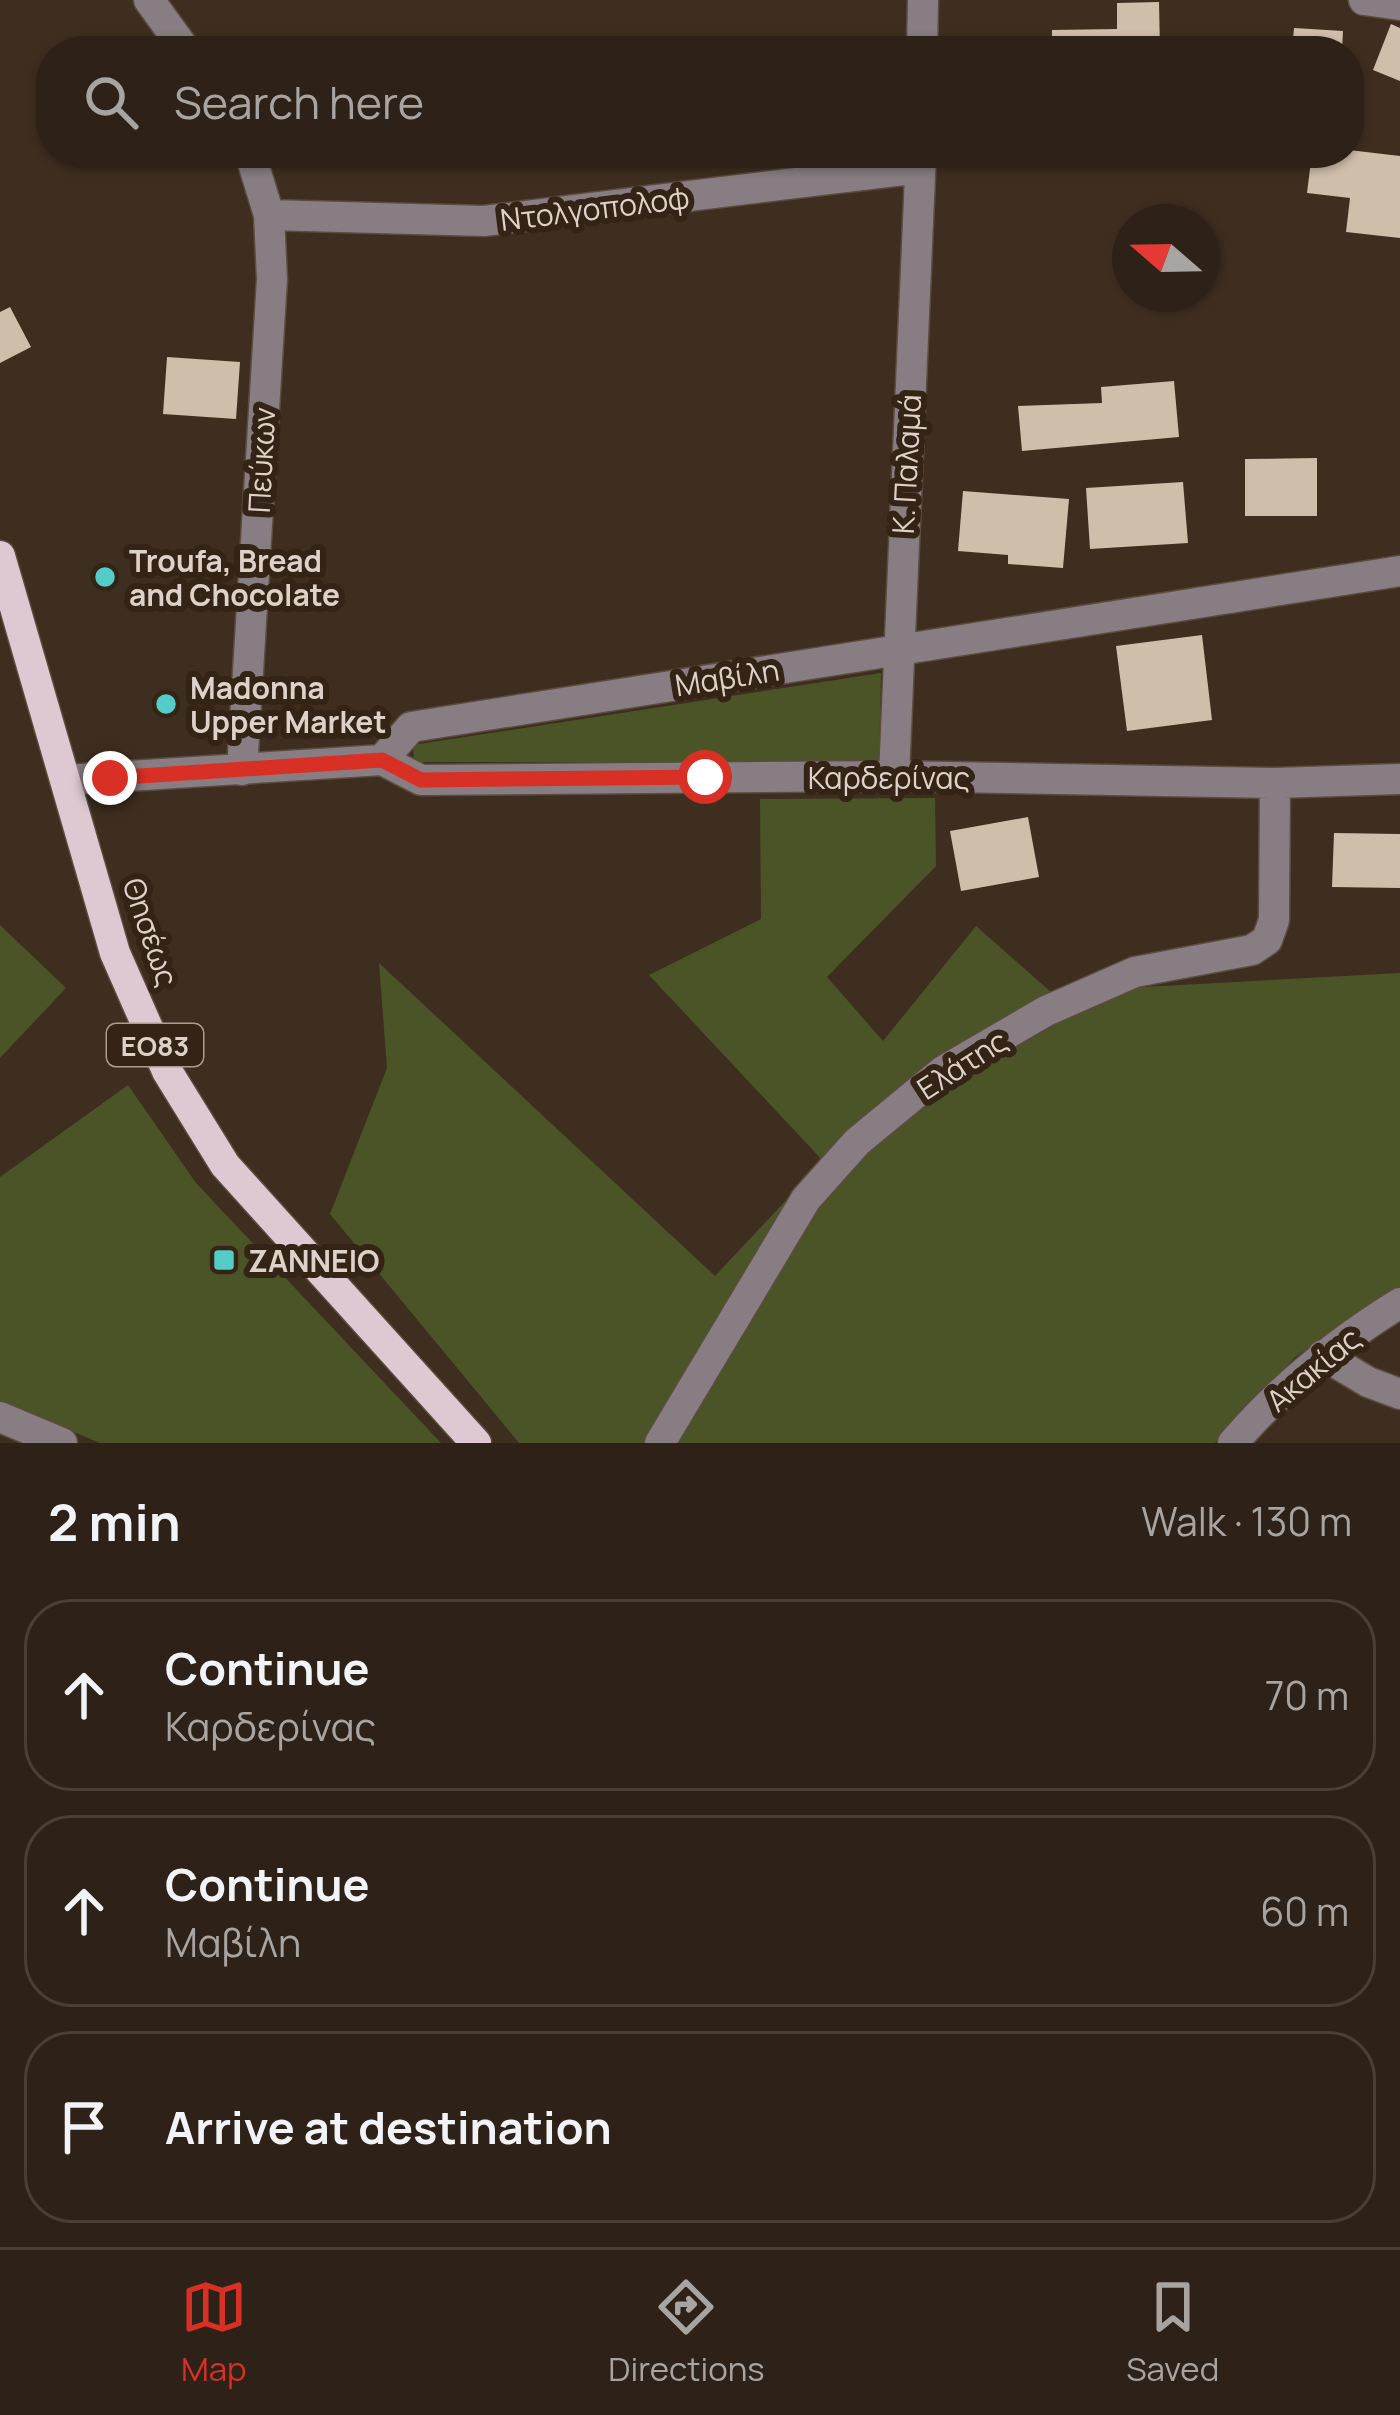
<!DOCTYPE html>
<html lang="en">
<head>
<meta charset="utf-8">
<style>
  body { margin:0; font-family:Manrope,sans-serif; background:#362a21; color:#f1f3f6 }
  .compass { position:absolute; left:1112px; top:204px; width:108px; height:108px; border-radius:50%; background:#2e2218; box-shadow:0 3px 9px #0004; rotate:290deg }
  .stop { position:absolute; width:36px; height:36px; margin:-27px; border:9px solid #d93025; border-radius:50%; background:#fff }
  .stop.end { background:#d93025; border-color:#fff; box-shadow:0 3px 12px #0008 }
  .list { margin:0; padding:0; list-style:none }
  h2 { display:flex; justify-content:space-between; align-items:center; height:156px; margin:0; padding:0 48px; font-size:51px }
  h2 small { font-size:39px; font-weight:400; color:#a7a4a2 }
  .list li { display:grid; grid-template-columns:78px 1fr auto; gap:36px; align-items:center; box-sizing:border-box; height:192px; margin:0 24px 24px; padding:0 24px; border:3px solid #493f37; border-radius:48px }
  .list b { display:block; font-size:45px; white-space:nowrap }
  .list p { margin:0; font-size:39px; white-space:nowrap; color:#a7a4a2 }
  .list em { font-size:39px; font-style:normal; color:#a7a4a2 }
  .icon { flex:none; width:66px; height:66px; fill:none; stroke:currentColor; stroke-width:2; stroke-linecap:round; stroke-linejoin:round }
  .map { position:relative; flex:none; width:1400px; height:1443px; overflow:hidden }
  .search { position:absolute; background:#2e2218; box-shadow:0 3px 9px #0004; left:36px; right:36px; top:36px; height:132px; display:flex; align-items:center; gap:30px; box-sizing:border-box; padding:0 42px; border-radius:48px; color:#a7a4a2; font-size:45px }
  .sheet { height:804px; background:#2e2218 }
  nav { display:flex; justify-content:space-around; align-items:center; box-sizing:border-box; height:168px; border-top:3px solid #493f37; background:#2e2218; font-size:33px; color:#a7a4a2 }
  nav a { display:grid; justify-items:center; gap:6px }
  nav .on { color:#d93025 }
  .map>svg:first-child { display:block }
</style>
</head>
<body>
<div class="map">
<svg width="1400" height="1443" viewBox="0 0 1400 1443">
  <rect width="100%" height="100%" fill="#3e2e20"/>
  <path fill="#4b5426" d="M881,673L879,762H414L413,745Z
    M935,798L936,866L827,977L883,1041L976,926L1051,992L1400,973V1287L1295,1357L1215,1443H519L330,1214L387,1068L379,963L715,1276L823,1161L649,975L761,919L760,799Z
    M0,925L66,988L0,1058Z
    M128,1085L196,1183L441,1443H100L0,1401V1177Z"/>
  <path fill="#cfbeaa" d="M1159,2L1160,51H1052V30L1117,29V3Z
    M1391,24L1400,28V81L1373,70Z
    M1294,28L1343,31L1342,51H1292Z
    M1349,150L1400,156V238L1346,232L1350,198L1307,193L1312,153Z
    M10,307L31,347L0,363V312Z
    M167,357L240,362L236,419L163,414Z
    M1174,381L1179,437L1022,451L1018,406L1102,403L1101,387Z
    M1317,458V516H1245V459Z
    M1183,482L1188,543L1090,549L1086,488Z
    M963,491L1069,499L1063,568L1008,564V555L958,551Z
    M1202,635L1212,720L1127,731L1116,646Z
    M1028,817L1039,877L961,891L950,831Z
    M1334,833L1400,834V888L1332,887Z"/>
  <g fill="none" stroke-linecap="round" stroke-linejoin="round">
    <defs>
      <path id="minor" d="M149,0L186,51
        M1364,0L1400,5
        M922,51L923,0
        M269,215L484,221L920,168
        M382,760L421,780L894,776L1275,783L1400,779
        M242,770L272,279L269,215L250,153
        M894,776L921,153
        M65,780L382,760L411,727L1400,571
        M1323,1355L1368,1382L1400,1394
        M0,1417L62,1443
        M660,1443L806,1199L857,1142L943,1071L1046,1011L1135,972L1252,950L1267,940L1274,920L1275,783
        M1233,1443C1281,1387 1337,1342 1400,1303"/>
      <path id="major" d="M0,556L115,953L167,1071L225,1165L476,1443"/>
    </defs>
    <use href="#minor" stroke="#5b4c3f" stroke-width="33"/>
    <use href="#major" stroke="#5b4c3f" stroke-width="33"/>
    <use href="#minor" stroke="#887d82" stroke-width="30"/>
    <use href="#major" stroke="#dec8d2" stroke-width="30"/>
  </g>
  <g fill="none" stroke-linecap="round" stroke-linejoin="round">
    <path stroke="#d93025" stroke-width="15" d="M110,778L382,760L421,780L705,777"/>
  </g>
  <g fill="#54cdc8" stroke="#342416" stroke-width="4.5">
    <circle cx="105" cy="577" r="12"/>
    <circle cx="166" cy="704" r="12"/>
    <rect x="212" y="1248" width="24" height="24" rx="6"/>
  </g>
  <g text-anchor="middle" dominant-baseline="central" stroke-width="12" stroke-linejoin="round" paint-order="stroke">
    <rect fill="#342416" stroke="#aa9e94" stroke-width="3" x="107" y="1024" width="96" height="42" rx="9"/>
    <g font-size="27" font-weight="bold" fill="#ddd2ca">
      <text x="155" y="1045">ΕΟ83</text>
    </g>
    <g font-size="30" fill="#ddd2ca" stroke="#342416">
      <text transform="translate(595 208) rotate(-7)">Ντολγοπολοφ</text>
      <text transform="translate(261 460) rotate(-87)">Πεύκων</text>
      <text transform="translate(906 464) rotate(-87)">Κ. Παλαμά</text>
      <text transform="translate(727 677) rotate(-9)">Μαβίλη</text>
      <text x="889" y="777">Καρδερίνας</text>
      <text transform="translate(151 932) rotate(71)">Θησέως</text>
      <text transform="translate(962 1064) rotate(-33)">Ελάτης</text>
      <text transform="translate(1313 1369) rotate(-40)">Ακακίας</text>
    </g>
    <g font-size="30" font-weight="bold" fill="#ddd2ca" stroke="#342416" text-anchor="start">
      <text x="129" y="560">Troufa, Bread<tspan x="129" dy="34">and Chocolate</tspan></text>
      <text x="190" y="687">Madonna<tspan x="190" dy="34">Upper Market</tspan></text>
      <text x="248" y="1260">ΖΑΝΝΕΙΟ</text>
    </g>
  </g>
</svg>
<svg class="compass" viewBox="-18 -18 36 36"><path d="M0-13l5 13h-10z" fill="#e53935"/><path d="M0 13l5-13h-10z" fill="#a7a4a2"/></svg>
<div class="stop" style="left:705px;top:777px"></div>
<div class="stop end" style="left:110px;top:778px"></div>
<div class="search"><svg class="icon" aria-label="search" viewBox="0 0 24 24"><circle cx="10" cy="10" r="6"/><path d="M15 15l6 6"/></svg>Search here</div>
</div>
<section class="sheet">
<h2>2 min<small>Walk · 130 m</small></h2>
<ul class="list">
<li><svg class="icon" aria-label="ahead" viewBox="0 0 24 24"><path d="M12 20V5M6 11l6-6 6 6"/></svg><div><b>Continue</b><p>Καρδερίνας</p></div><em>70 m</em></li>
<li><svg class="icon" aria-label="ahead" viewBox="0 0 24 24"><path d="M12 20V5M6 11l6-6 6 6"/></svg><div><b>Continue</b><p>Μαβίλη</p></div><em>60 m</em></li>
<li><svg class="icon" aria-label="arrive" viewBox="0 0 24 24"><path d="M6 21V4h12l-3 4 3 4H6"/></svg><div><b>Arrive at destination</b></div></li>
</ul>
</section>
<nav>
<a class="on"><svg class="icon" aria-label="map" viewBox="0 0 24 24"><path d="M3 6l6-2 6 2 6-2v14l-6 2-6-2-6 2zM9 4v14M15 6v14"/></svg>Map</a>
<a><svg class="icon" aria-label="directions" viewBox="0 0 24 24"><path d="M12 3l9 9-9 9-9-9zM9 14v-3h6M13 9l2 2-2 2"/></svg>Directions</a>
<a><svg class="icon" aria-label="saved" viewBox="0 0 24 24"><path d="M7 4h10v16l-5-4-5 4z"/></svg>Saved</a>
</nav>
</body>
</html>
